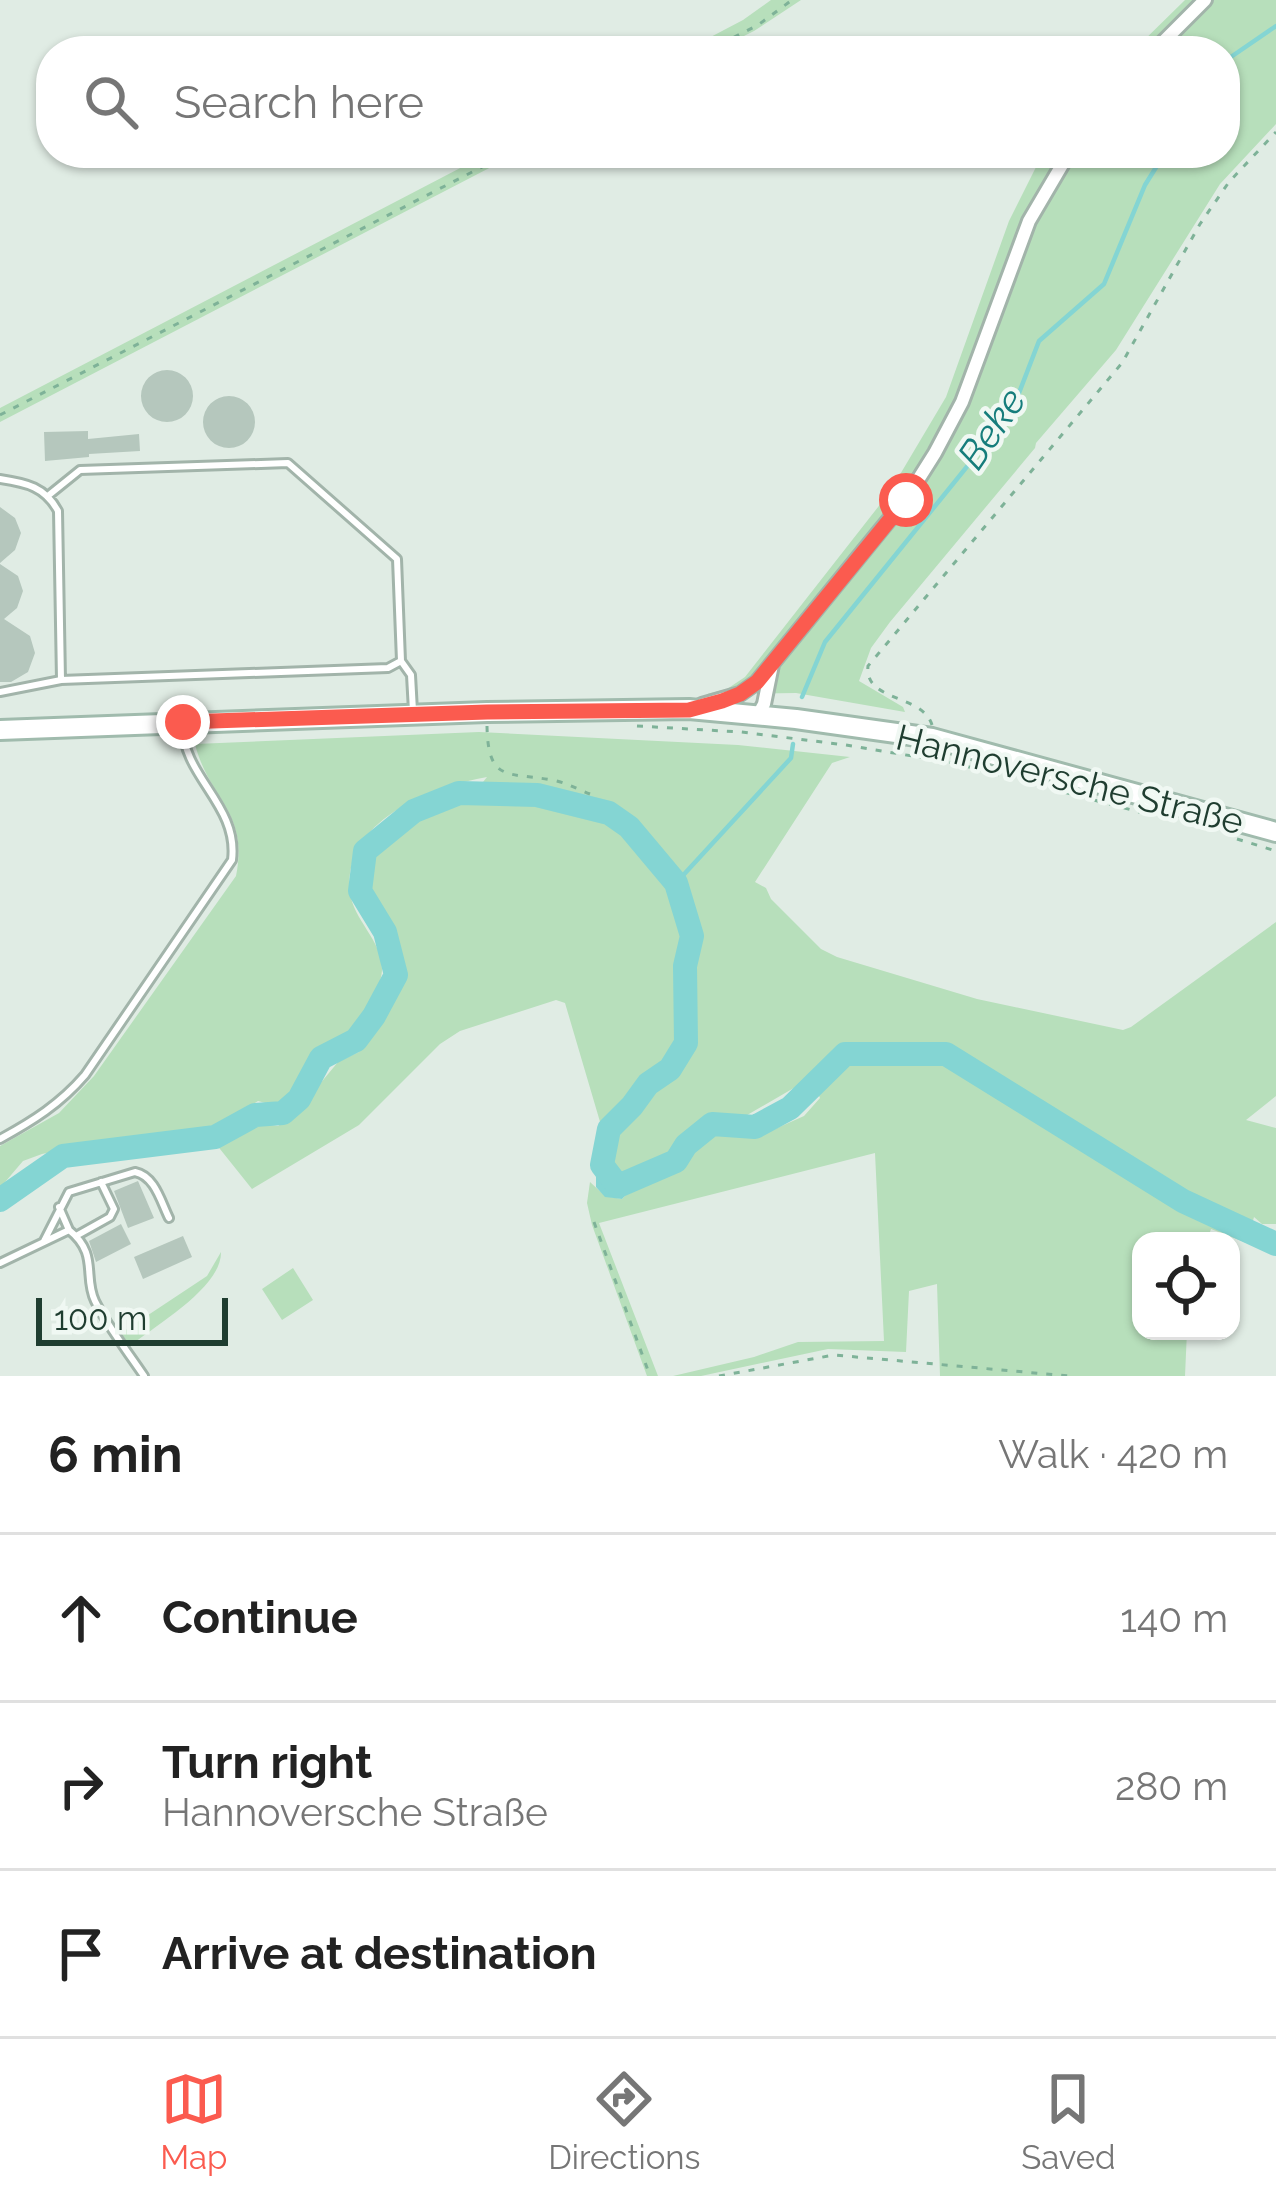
<!DOCTYPE html>
<html lang="en">
<head>
<meta charset="utf-8">
<style>
  body { margin:0; font-family:Raleway,sans-serif; background:#f6f6f6; color:#222 }
  .controls { position:absolute; right:36px; bottom:36px; display:grid; overflow:hidden; border-radius:24px; box-shadow:0 3px 9px #0004 }
  .controls button { width:108px; height:108px; display:grid; place-items:center; padding:0; border:0; border-bottom:3px solid #e0e0e0; background:#fff; color:#222; font:60px sans-serif }
  .scale { position:absolute; left:36px; bottom:30px; width:192px; box-sizing:border-box; padding-left:12px; border:6px solid #1f3d30; border-top:0; font-size:33px; line-height:42px; white-space:nowrap; color:#1f3d30; -webkit-text-stroke:9px #f0f8f3; paint-order:stroke }
  .stop { position:absolute; width:36px; height:36px; margin:-27px; border:9px solid #fb5b4f; border-radius:50%; background:#fff }
  .stop.end { background:#fb5b4f; border-color:#fff; box-shadow:0 3px 12px #0008 }
  .list { margin:0; padding:0; list-style:none }
  h2 { display:flex; justify-content:space-between; align-items:center; height:156px; margin:0; padding:0 48px; font-size:51px }
  h2 small { font-size:39px; font-weight:400; color:#767676 }
  .list li { display:grid; grid-template-columns:78px 1fr auto; gap:36px; align-items:center; box-sizing:border-box; height:168px; padding:0 48px; border-top:3px solid #e0e0e0 }
  .list b { display:block; font-size:45px; white-space:nowrap }
  .list p { margin:0; font-size:39px; white-space:nowrap; color:#767676 }
  .list em { font-size:39px; font-style:normal; color:#767676 }
  .icon { flex:none; width:66px; height:66px; fill:none; stroke:currentColor; stroke-width:2; stroke-linecap:round; stroke-linejoin:round }
  .map { position:relative; flex:none; width:1276px; height:1376px; overflow:hidden }
  .search { position:absolute; background:#fff; box-shadow:0 3px 9px #0004; left:36px; right:36px; top:36px; height:132px; display:flex; align-items:center; gap:30px; box-sizing:border-box; padding:0 42px; border-radius:48px; color:#767676; font-size:45px }
  .sheet { height:660px; background:#fff }
  nav { display:flex; justify-content:space-around; align-items:center; box-sizing:border-box; height:168px; border-top:3px solid #e0e0e0; background:#fff; font-size:33px; color:#767676 }
  nav a { display:grid; justify-items:center; gap:6px }
  nav .on { color:#fb5b4f }
  .map>svg:first-child { display:block }
</style>
</head>
<body>
<div class="map">
<svg width="1276" height="1376" viewBox="0 0 1276 1376">
  <rect width="100%" height="100%" fill="#e0ece4"/>
  <path fill="#b7dfbb" d="M771,0H801L754,31L714,51H684L743,20Z
    M1185,0H1276V124L1220,184L1116,350L1036,443L1035,448L890,622L871,648L859,681L903,707L905,712L796,693L707,694L727,689L745,677L889,493L946,397L1009,221L1043,153H1225V51H1133Z
    M489,153H518L0,422V408Z
    M479,732L738,745L850,757L832,763L755,882L766,888L771,899L821,949L837,957L977,999L1123,1030L1131,1027L1276,922V1096L1246,1120L1276,1128V1224H1262L1254,1217L1247,1243L1211,1229L1207,1241H1141V1331H1187L1185,1376H940L937,1284L909,1291L906,1352L828,1349L701,1376H673L754,1357L798,1342L884,1341L875,1153L599,1223L658,1376H647L592,1225L587,1203L590,1182L605,1196L622,1199L634,1186L684,1168L699,1144L722,1132L759,1136L804,1116L820,1098L811,1078L742,1118L715,1116L685,1133L670,1157L629,1173L611,1170V1159L565,1003L556,1000L460,1031L440,1044L359,1125L252,1189L216,1144L254,1123L278,1126L295,1114L338,1062L359,1052L399,992L402,975L392,931L369,890L372,857C402,830 430,805 471,797L487,777C432,787 342,820 350,892C353,920 382,940 382,969C382,988 362,1021 347,1033C340,1039 330,1041 324,1048C315,1057 311,1069 304,1080C298,1090 286,1098 277,1106L258,1101L213,1130L124,1137L42,1154L23,1161L0,1188V1146L59,1113L94,1076L236,876C249,811 209,800 195,744Z
    M221,1252C222,1287 156,1325 130,1346L121,1333L207,1276Z
    M293,1268L313,1300L282,1320L262,1289Z"/>
  <path fill="#84d5d3" d="M611,1159L612,1170L629,1173L641,1170L645,1181L634,1186L622,1199L605,1197L596,1187V1174Z"/>
  <g fill="none" stroke-linecap="round" stroke-linejoin="round">
    <path stroke="#84d5d3" stroke-width="4.5" d="M1225,61L1276,26
      M802,697L825,642L1012,411L1039,341L1104,284L1145,185L1165,153
      M676,883L791,758L793,744"/>
    <path stroke="#84d5d3" stroke-width="24" d="M0,1200L63,1156L215,1137L255,1115L283,1113L299,1099L321,1058L356,1040L374,1016L396,975L385,932L360,891L365,851L414,811L459,793L537,795L609,813L629,827L676,883L692,936L685,966L686,1043L670,1069L648,1084L632,1106L609,1129L602,1165L618,1186L676,1161L686,1145L712,1124L755,1127L790,1108L845,1054H946L1183,1201L1276,1244"/>
  </g>
  <path fill="#b5c7bd" d="M141 396a26 26 0 1 1 52 0a26 26 0 1 1-52 0Z
    M203 422a26 26 0 1 1 52 0a26 26 0 1 1-52 0Z
    M88,431V439L139,434L140,451L89,454V457L45,461L44,432Z
    M0,507L15,518L21,533L15,550L0,563Z
    M0,564L18,576L23,591L17,608L4,619L30,636L35,653L28,672L11,682H0Z
    M138,1181L154,1218L128,1228L114,1191Z
    M121,1224L131,1244L96,1262L89,1241Z
    M183,1236L192,1257L143,1279L134,1257Z"/>
  <g fill="none" stroke-linecap="round" stroke-linejoin="round">
    <defs>
      <path id="service" d="M0,479C27,483 45,487 58,511L61,680L0,692
        M49,495L80,470L288,463L397,559L401,661L411,675L413,711
        M61,680L388,668L401,661
        M0,1139C33,1121 60,1104 85,1075L232,860C239,805 182,776 183,726
        M59,1207L69,1230
        M76,1236L110,1217L114,1209L101,1182
        M44,1241L69,1192L135,1172C155,1176 161,1202 169,1218
        M0,1263L69,1230C99,1254 83,1276 95,1301C108,1327 128,1352 144,1376"/>
      <path id="minor" d="M1154,51L1205,0
        M702,705L740,694L757,682L906,499L935,453L962,402L1029,221L1069,153
        M758,715L764,704L772,665"/>
      <path id="secondary" d="M0,730L487,712L689,709L796,719L932,738L1276,832"/>
    </defs>
    <use href="#service" stroke="#a2b4aa" stroke-width="12"/>
    <use href="#minor" stroke="#a2b4aa" stroke-width="18"/>
    <use href="#secondary" stroke="#a0bbad" stroke-width="24"/>
    <path stroke="#7eb298" stroke-width="3" stroke-dasharray="6 9" stroke-linecap="butt" d="M707,51L758,25L792,0
      M0,415L509,153
      M932,725C923,694 864,702 868,666L1122,363L1200,224L1229,182L1276,132
      M487,726C488,783 508,772 552,780C565,782 577,789 590,794
      M637,726L741,732L846,745L954,763L1147,814
      M1237,839L1276,851
      M594,1222L650,1376
      M719,1376L834,1355L1069,1376"/>
    <use href="#service" stroke="#fff" stroke-width="6"/>
    <use href="#minor" stroke="#fff" stroke-width="12"/>
    <use href="#secondary" stroke="#fff" stroke-width="18"/>
  </g>
  <g fill="none" stroke-linecap="round" stroke-linejoin="round">
    <path stroke="#fb5b4f" stroke-width="15" d="M183,722L487,712L689,710L722,701L740,694L757,682L906,500"/>
  </g>
  <g text-anchor="middle" dominant-baseline="central" stroke-width="9" stroke-linejoin="round" paint-order="stroke">
    <g font-size="36" fill="#1f3d30" stroke="#f0f8f3">
      <text transform="translate(1070 779) rotate(14)">Hannoversche Straße</text>
    </g>
    <g font-size="39" font-style="italic" fill="#167d7c" stroke="#f0f8f3">
      <text transform="translate(991 428) rotate(-56)">Beke</text>
    </g>
  </g>
</svg>
<div class="controls">
<button><svg class="icon" aria-label="locate" viewBox="0 0 24 24"><circle cx="12" cy="12" r="6"/><path d="M12 2v4M12 18v4M2 12h4M18 12h4"/></svg></button>
</div>
<div class="scale">100 m</div>
<div class="stop" style="left:906px;top:500px"></div>
<div class="stop end" style="left:183px;top:722px"></div>
<div class="search"><svg class="icon" aria-label="search" viewBox="0 0 24 24"><circle cx="10" cy="10" r="6"/><path d="M15 15l6 6"/></svg>Search here</div>
</div>
<section class="sheet">
<h2>6 min<small>Walk · 420 m</small></h2>
<ul class="list">
<li><svg class="icon" aria-label="ahead" viewBox="0 0 24 24"><path d="M12 20V5M6 11l6-6 6 6"/></svg><div><b>Continue</b></div><em>140 m</em></li>
<li><svg class="icon" aria-label="right" viewBox="0 0 24 24"><path d="M7 20v-9h11M14 6l5 5-5 5"/></svg><div><b>Turn right</b><p>Hannoversche Straße</p></div><em>280 m</em></li>
<li><svg class="icon" aria-label="arrive" viewBox="0 0 24 24"><path d="M6 21V4h12l-3 4 3 4H6"/></svg><div><b>Arrive at destination</b></div></li>
</ul>
</section>
<nav>
<a class="on"><svg class="icon" aria-label="map" viewBox="0 0 24 24"><path d="M3 6l6-2 6 2 6-2v14l-6 2-6-2-6 2zM9 4v14M15 6v14"/></svg>Map</a>
<a><svg class="icon" aria-label="directions" viewBox="0 0 24 24"><path d="M12 3l9 9-9 9-9-9zM9 14v-3h6M13 9l2 2-2 2"/></svg>Directions</a>
<a><svg class="icon" aria-label="saved" viewBox="0 0 24 24"><path d="M7 4h10v16l-5-4-5 4z"/></svg>Saved</a>
</nav>
</body>
</html>
